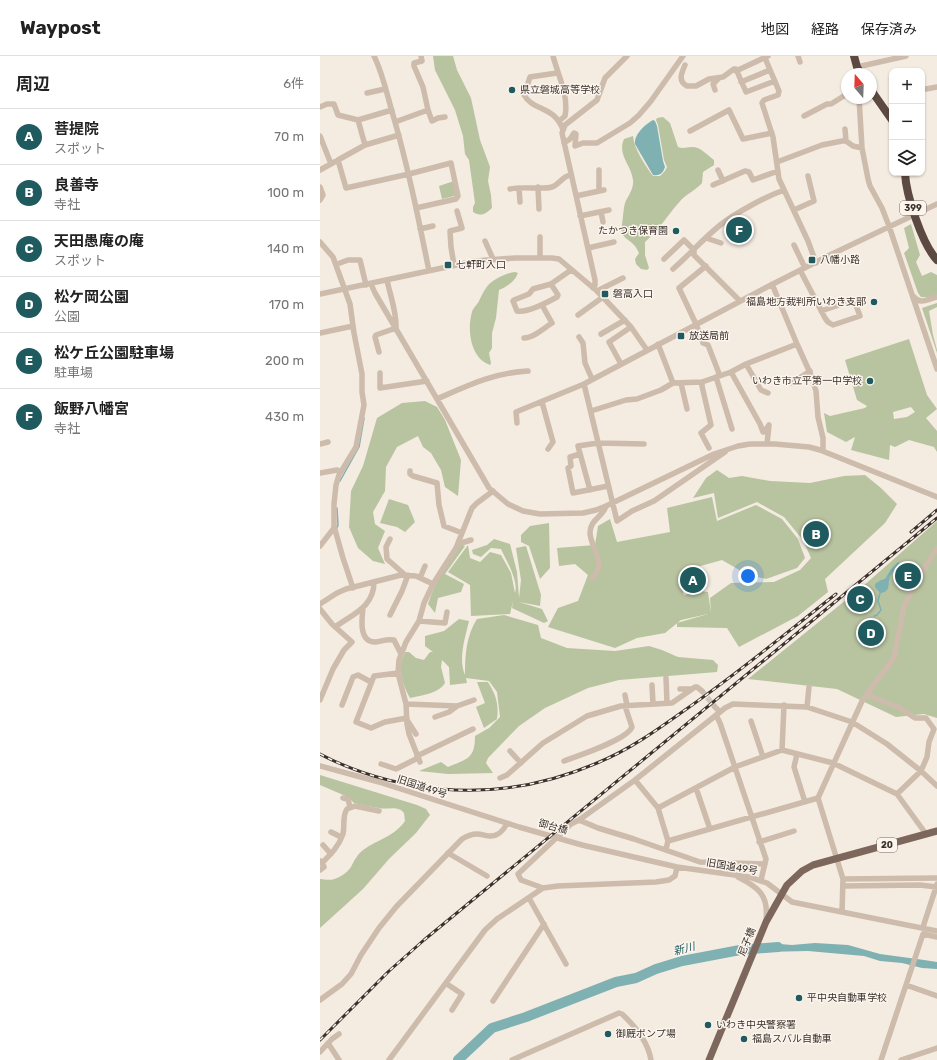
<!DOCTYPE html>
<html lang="ja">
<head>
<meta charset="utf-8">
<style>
  body { margin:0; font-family:Rubik,"Noto Sans JP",sans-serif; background:#f6f6f6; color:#222 }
  .controls { position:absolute; right:12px; top:12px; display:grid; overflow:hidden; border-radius:8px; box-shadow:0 1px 3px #0004 }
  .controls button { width:36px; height:36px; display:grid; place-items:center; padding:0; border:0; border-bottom:1px solid #e0e0e0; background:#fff; color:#222; font:20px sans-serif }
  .compass { position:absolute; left:521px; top:12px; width:36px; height:36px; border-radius:50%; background:#fff; box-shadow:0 1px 3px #0004; rotate:341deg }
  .you { position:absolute; left:428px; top:520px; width:14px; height:14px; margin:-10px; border:3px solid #fff; border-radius:50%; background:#1a73e8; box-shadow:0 0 0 6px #1a73e833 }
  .badge { display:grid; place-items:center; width:26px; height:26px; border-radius:50%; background:#1f5a5e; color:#fff; font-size:13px; font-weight:700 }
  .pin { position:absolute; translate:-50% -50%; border:2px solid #fff; box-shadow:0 1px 4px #0006 }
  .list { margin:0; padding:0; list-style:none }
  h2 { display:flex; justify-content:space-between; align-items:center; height:52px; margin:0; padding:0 16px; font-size:17px }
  h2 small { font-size:13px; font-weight:400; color:#767676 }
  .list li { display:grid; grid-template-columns:26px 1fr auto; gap:12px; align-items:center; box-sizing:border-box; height:56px; padding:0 16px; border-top:1px solid #e0e0e0 }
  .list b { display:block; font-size:15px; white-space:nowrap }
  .list p { margin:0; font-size:13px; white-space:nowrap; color:#767676 }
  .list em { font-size:13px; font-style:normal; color:#767676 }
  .icon { flex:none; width:22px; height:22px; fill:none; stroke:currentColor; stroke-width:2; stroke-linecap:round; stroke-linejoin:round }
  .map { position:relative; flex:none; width:617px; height:1004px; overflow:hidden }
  header { display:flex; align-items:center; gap:24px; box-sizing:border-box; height:56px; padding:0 20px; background:#fff; border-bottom:1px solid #e0e0e0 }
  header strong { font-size:19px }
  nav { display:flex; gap:22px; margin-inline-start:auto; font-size:14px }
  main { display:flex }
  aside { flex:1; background:#fff }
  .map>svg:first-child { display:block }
</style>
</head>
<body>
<header>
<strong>Waypost</strong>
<nav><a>地図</a><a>経路</a><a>保存済み</a></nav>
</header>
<main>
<aside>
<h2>周辺<small>6件</small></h2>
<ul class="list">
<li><span class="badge">A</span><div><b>菩提院</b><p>スポット</p></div><em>70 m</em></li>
<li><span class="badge">B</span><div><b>良善寺</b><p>寺社</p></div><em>100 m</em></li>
<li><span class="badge">C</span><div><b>天田愚庵の庵</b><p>スポット</p></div><em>140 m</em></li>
<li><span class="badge">D</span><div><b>松ケ岡公園</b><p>公園</p></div><em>170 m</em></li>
<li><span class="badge">E</span><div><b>松ケ丘公園駐車場</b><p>駐車場</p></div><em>200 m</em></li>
<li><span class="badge">F</span><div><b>飯野八幡宮</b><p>寺社</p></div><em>430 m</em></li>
</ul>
</aside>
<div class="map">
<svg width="617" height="1004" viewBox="0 0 617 1004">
  <rect width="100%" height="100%" fill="#f4ebe1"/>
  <path fill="#b8c4a0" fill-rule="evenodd" d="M113,0H133L137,14L151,42L160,84L170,111L168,125L171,139L172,152C165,158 162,161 153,156V151L155,147L149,104L145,98L143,80L135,54L115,14Z
    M343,61L350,67L358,91C363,93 367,91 372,91C381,91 387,99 394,104V109L383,116L382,127C376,134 368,137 362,143C349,157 340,173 325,186V199L329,212L327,214L321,213L316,208L315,203L319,197C318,195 316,191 314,189C309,183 303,183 301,174C303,166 303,154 305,147C308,140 314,133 313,124C311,108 297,99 304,83L313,80C314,93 325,109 333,120H340L345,115L347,111L344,104L338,69L336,64L337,62Z
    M134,125L138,139L122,143L119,130Z
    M591,168L600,199L596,206L602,220L611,216L617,219V239L609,241H601L598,237L584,197L589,192L584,172Z
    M195,216L198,217C195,226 187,230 179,234L176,262L172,277V292L169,297L171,307L170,309C150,302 147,273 152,256C153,252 157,249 159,245C161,241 163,236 166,232C171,224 185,217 195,216Z
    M617,247V251L609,255L613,279L617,294V297L602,252Z
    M589,283L607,339L617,353L606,362L617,375V396L614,391L589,384L575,391L570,389L569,404L531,394L535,381L526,386L507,376L504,357L510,360L545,352L547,350L537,344L525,304ZM591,351L595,356L587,361L574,363L573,356Z
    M105,345L117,351L125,364L141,404L138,440L125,431L121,414L111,397L103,391L98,380L77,391L66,411L65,435L53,456L55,468L65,475L58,492L65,508L53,505L38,492L29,471L31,435L43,410L57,362L82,347Z
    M397,414L409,422L422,420L450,425L490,427L524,420L545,419L561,432L577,448L565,467L505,523L508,536L478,560L419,591L407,572L357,571V567L388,558L361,564L345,577L317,582L295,592L228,571L238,552L258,545L268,519L255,508L239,510L237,492L275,489L278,470L290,463L297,486L350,476L347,452L392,441L397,465L436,449L462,463L478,483L485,502L477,512L446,523L428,519L402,504L366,514L368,522L365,524L366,527L361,529L364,539L381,535L388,536L391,557L390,542L411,527L454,526L480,514L491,502L483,484L464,461L437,446L398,462L394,437L373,442L386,422Z
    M69,443L88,449L95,466L85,476L77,471L60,467Z
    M617,465V662L604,658L576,661L517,633L428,623L542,531Z
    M229,467L230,512L220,523L209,490L201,486V479L210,470Z
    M174,483L190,488L197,516L199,542L201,524L196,492L206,490L221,539L220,550L199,546L222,553L228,565L224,567L192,552L193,545L190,558L151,560L150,529L128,516L148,489L150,502L160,506L170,496L181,499L191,517L195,537C199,525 186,504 181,493L171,492L161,501L153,498L152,494L167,489Z
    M140,488L145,490L125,518L144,528L141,536L118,542L115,557L108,548C115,525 127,508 140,488Z
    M184,559L218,569L221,582L247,592L295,595L329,590L342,594L358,601L393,604L398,609L397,616L299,624L268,632L225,652L199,670L168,702L166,707L173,717L128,718L99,715L121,706L128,711C147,703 155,703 155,680L169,672L180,661L177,636L169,625L146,622L147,627L130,629L129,611L122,604L121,611L125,627C118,638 102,639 90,642C85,634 79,618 81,608C81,604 84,600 85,596H89L96,602L104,604L110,596H113L105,590V580L124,575L139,563L149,565C145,582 138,603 145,619C145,600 146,580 157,563Z
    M157,626H168C176,639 179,648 177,663L164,672L156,651L165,647Z
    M0,719L97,749L106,753L110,759L96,777L69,803L43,833L0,872V823C8,824 13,825 21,820C33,813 31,808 38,799C50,785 73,783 85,765L84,757C78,749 68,754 59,752C51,751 42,749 34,747L28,741L0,729Z"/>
  <path fill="#7fb0b2" d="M333,64L335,65L337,70L343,105L345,111C343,117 340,120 333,119L315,88C314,78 326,68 333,64Z
    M578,506L580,508C577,512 573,515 571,519C566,526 573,536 560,537L555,531V528L561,524L565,523L571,513Z
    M447,887L472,889L495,887L528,889L560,898L604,904L617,906V913L602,912L582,907L560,905L544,900L488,895L443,896Z"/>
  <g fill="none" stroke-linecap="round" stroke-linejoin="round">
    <path stroke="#7fb0b2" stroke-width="1.5" d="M20,425L39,391L44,362
      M17,452L18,469L17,472
      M554,560L557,559L561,554L558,545L560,537"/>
    <path stroke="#7fb0b2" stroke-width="10" d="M138,1004L172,972L206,961L296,926L316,922L336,913L362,905L420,894L458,891"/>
    <path stroke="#cfc6bd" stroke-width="5.5" stroke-dasharray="5.5 3" stroke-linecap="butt" d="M382,635L395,651"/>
    <path stroke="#cdbbac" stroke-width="5.5" d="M54,0C62,16 66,34 71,52C87,106 98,160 109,215
      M101,0L102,5L94,7V10L103,31L108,54L112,65L118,62L125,61
      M233,0C238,19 249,40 245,60L239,65
      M478,0L480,6
      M445,2L459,35L458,39L444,44L442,47L453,81L459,123L488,185L496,207
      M365,9C361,18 358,25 367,30H376L389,23L403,21L414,13H416L426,36L455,25
      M537,11L586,0
      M416,15L448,0
      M237,17L210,21L204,39C213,55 235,50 243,74
      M421,26L450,14
      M606,33L617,31
      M395,34L393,28L399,22
      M47,37L65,33
      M539,42L542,92L548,123L550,130L562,152L569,170L617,313
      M0,51L7,48H14L18,59L38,64L72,54
      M484,60L507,48H511L527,38
      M38,64L45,89
      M75,66L108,54
      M525,73L526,85
      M370,75L409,54L423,83L452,77
      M0,80L11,108
      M244,87L250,83L254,77L256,78L255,90L263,87H277L310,67L319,59L331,45L363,0
      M18,104L26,132L89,118L131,107L138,140L136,143L96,152
      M457,106L502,89L522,85H526L533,90L542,92
      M0,114L45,89L79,79
      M279,114V135
      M398,114L403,125
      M393,129L425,115L429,116L433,124L458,115
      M0,131L3,139L0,144
      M218,131L219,153
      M199,132L200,146
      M190,133C203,130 222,134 232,131C240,128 242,120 251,119
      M256,140L284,134
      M474,154L494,145L488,120
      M281,156L283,166
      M260,160L289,154
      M100,173L113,170
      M220,181V202
      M386,182L401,187
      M165,185L173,203
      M0,186L13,201L30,248L34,277L42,318V336L44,349L36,391L19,419L16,429L14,448V472L0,490
      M474,189L485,212
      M268,192L294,186
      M344,203L364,184L374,194V199L420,245
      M20,207L28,204H40L46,229
      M134,209L131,191L130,175L142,172L137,155
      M386,210L359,232L376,268L383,287L388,289L400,320
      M353,213C369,199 383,183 399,170C415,157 445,141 464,134
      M480,214L505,262L508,266L513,269L540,260L534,244L501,255
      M51,228L55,237L169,432L188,448L203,455L220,458L263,457L276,454L286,450L394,398L418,390L430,388H455L489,391L500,394L617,441
      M231,228L238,239L237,241C228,246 207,257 197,255L193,245L194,244L209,238L213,233L231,228L251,214
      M452,228L477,288
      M273,232L275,229V224L242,77L245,69L277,44L285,22L307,0
      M277,235L303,222
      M0,238L155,205L195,202H232L239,203L277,235L311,271L327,294
      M594,241C600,249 608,243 617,241
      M258,259L283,241
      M0,277L33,270
      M281,278L305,264
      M259,281L263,287L265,307L272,323
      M204,282C214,282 224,272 232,267L222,249
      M338,288L353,327
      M59,296L55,281L56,279L76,272C77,257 70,239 67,224
      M301,308L289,286L311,271
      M426,308L477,288L491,319L496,335L498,361L503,382V395
      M411,316L440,368L443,376H444L449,369L447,388
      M60,317V332L107,325
      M396,321L412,373
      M382,326V330L391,369L381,377L389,392
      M361,327L367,353
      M472,327L490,315
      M117,343C149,329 173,317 208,315
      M222,346L233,386L228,393
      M271,355L306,344L317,343L341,334L353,327L382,326L411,316L426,308L441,334L448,337
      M197,367L196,356L264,328
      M0,388L8,386
      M405,396L334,445L312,455L297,465L264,328L447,231L512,198L617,148
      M260,398L250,401L251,410L248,412L253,437L288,430
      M90,415V418L93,420L117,427L119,449L124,470L142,477
      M0,417L17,414L21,416
      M270,434L258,390L278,387L324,388
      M14,470L23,502L33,532
      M70,483L66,491L67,503L84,518
      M138,488L151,484
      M100,522L105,510
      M272,522C288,508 271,493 270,477C270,463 283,461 286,450
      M113,528L136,492L152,452L157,447L173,435
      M0,548L17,537L26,533L81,519L96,520L113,528L104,547L99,565L86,586L79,604L78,617L86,648L87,668L89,678L100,706
      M43,552C42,562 38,587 56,586C62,585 67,583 74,584L81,598
      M0,553L12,568L32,586L24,594L13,613L0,644
      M70,559L82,535L88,519
      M99,565L125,567L127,556
      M15,571C33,558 54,551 54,526
      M78,617L54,620L36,666L51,672L65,666L87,662
      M346,622L347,647
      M332,629L333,648
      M360,633H371
      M305,639L307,650
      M546,639L578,651L595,662H606L614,673L609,686L607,701L601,715L577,738
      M86,648L137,650L154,644
      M22,649L33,621L38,619L51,626
      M395,651L400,656
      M487,651L489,631
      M396,659L400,667L446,803L441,824
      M115,661L129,656L137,650
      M87,664L96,678
      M431,665L443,701
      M462,694L464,649
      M190,695L201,707
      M477,698L474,711L485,746
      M97,700L153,673
      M244,705C257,700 307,684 312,671L305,650
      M61,708L76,713L98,702
      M0,710L59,726L199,771L262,789L357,811L429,821L447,827L472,846L617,875
      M180,722L187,719L223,687L267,660L301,650L352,647L375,631H377L382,635
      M315,724L338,752L348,785L346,793
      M376,732L390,773
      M23,742L28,743L30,751
      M338,752L415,711L462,694L513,707L577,738L606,778
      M259,764L315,724L405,652L413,648L487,651L532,666L567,688L601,715L617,730
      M11,776L21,781
      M348,785L498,742
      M439,786L474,775
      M3,789L11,798
      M128,797L167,820
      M2,807C11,798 19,790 23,778C25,769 22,760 27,753L35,750L59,755
      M357,811L355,820L349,824L336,826L238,830L223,832L201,824L198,818L251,768L259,764L278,772L314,783L380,806L445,808
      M0,814L4,811L1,805
      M418,821C438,831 449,839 446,864
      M523,823L617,822
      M523,830L600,829L617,831
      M209,842L246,908
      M522,856L523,823L498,742L543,643L574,602L584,550L596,526L617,492
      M603,871L617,828
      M127,928L142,938L132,954
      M586,929L617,940
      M0,944L22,928L31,918L41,899L59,872L76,851L142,783C147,780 151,778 157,778C162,778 166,780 170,780C178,780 184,774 187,767
      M173,945L224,868
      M8,987L19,1004
      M0,996L12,983L19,978
      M69,1004L165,874L177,863L223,832
      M192,1004L299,957L302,958C315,970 328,986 331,1004
      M561,1004L603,878L617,881
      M581,1004L617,992"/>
    <path stroke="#7d675c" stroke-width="7" d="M389,1004L446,866L467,829L482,815L493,809L617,775"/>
    <path stroke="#5c4a42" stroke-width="8" d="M534,0L537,11L541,18
      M551,34L572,64
      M585,117C586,139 602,188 617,204"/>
    <defs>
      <path id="rail" d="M591,476L617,454
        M0,698C38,718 79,729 121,733C175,738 228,728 277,707C309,694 337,674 365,654C417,618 466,577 516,538
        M0,984L69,915L104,884L617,462"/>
    </defs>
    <use href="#rail" stroke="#3b302b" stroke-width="3"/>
    <use href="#rail" stroke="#fbf5ee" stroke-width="1.5" stroke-dasharray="4.5" stroke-linecap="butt"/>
  </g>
  <g fill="#1f5a5e" stroke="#fbf5ee" stroke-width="1.5">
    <circle cx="192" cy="34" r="4"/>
    <circle cx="356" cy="175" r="4"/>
    <rect x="488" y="200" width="8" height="8" rx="2"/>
    <rect x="124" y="205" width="8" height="8" rx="2"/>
    <rect x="281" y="234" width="8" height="8" rx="2"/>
    <circle cx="554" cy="246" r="4"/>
    <rect x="357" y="276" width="8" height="8" rx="2"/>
    <circle cx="550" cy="325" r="4"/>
    <circle cx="479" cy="942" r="4"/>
    <circle cx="388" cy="969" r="4"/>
    <circle cx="288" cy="978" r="4"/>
    <circle cx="424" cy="983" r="4"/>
  </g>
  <g text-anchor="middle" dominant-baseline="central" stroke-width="3" stroke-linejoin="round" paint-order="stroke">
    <g fill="#fbf5ee" stroke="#756b66" stroke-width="1">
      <rect x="580" y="145" width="26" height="14" rx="3"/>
      <rect x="557" y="782" width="20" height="14" rx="3"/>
    </g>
    <g font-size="9" font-weight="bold" fill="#3b302b">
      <text x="593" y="152">399</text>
      <text x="567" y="789">20</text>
    </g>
    <g font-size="10" fill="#3b302b" stroke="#fbf5ee" text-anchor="start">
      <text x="200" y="34">県立磐城高等学校</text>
      <text x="348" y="175" text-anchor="end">たかつき保育園</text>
      <text x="500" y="204">八幡小路</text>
      <text x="136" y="209">七軒町入口</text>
      <text x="293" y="238">磐高入口</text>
      <text x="546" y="246" text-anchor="end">福島地方裁判所いわき支部</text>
      <text x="369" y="280">放送局前</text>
      <text x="542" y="325" text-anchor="end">いわき市立平第一中学校</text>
      <text x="487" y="942">平中央自動車学校</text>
      <text x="396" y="969">いわき中央警察署</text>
      <text x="296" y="978">御厩ポンプ場</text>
      <text x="432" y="983">福島スバル自動車</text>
    </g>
    <g font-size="10" fill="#3b302b" stroke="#fbf5ee">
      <text transform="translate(102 731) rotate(18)">旧国道49号</text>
      <text transform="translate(233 771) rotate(16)">御台橋</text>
      <text transform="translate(412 811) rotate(10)">旧国道49号</text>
      <text transform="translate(427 886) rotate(-68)">尼子橋</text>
    </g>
    <g font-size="11" font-style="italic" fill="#1f5a5e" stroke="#fbf5ee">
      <text transform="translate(364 893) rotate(-15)">新川</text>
    </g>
  </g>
</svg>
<div class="controls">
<button>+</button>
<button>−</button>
<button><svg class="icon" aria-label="layers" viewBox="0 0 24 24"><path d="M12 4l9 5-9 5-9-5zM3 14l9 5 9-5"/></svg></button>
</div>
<svg class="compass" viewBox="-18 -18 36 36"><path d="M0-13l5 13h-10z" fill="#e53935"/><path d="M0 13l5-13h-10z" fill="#767676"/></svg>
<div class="you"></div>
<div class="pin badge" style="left:373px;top:524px">A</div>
<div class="pin badge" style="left:496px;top:478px">B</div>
<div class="pin badge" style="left:540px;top:543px">C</div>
<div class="pin badge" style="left:551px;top:577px">D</div>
<div class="pin badge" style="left:588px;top:520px">E</div>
<div class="pin badge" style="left:419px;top:174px">F</div>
</div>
</main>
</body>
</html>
